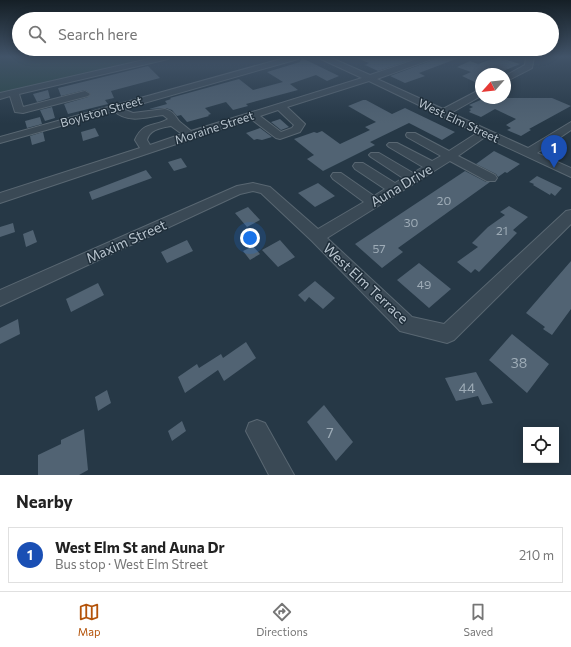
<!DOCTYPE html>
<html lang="en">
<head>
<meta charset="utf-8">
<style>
  body { margin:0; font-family:Commissioner,sans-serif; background:#f6f6f6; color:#222 }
  .controls { position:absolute; right:12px; bottom:12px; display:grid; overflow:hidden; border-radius:0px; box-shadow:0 2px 10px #0003 }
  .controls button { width:36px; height:36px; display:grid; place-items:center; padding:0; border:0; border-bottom:1px solid #e0e0e0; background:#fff; color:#222; font:20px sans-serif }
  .compass { position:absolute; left:475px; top:68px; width:36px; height:36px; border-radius:50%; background:#fff; box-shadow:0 2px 10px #0003; rotate:243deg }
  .you { position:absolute; left:250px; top:238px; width:14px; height:14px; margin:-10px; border:3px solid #fff; border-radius:50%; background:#1a73e8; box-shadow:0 0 0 6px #1a73e833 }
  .badge { display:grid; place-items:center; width:26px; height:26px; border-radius:50%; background:#b45309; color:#fff; font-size:13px; font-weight:700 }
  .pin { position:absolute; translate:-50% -33px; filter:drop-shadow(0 1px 2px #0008) }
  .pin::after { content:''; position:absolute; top:21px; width:14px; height:12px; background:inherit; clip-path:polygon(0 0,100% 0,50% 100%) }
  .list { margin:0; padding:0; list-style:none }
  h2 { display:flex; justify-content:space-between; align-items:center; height:52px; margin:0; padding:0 16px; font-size:17px }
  h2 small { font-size:13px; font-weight:400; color:#767676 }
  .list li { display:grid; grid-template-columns:26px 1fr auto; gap:12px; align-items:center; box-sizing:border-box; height:56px; margin:0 8px 8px; padding:0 8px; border:1px solid #e0e0e0; border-radius:0px }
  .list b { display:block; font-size:15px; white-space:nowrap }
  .list p { margin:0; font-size:13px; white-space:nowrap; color:#767676 }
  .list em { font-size:13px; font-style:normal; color:#767676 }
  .icon { flex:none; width:22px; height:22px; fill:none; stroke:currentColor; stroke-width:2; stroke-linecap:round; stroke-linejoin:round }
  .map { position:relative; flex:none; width:571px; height:475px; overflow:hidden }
  .search { position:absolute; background:#fff; box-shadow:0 2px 10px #0003; left:12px; right:12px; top:12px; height:44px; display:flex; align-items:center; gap:10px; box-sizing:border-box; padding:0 14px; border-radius:22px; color:#767676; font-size:15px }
  .sheet { height:116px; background:#fff }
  nav { display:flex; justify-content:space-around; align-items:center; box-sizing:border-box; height:56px; border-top:1px solid #e0e0e0; background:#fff; font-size:11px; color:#767676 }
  nav a { display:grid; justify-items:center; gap:2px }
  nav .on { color:#b45309 }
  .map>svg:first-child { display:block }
</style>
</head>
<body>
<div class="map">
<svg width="571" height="475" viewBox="0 0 571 475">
  <rect width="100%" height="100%" fill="#263846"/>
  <path fill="#284646" d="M0,57H131L136,61L0,93Z"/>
  <path fill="#516373" d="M354,57H420L378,71L365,65L369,63Z
    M434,57H461L419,73L425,76L405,83L390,76L433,60Z
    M497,57L520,64L496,74H481V85L462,76L471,72L457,67L470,61L478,64Z
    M302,58L339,76L327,81L316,75L290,84L298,90L246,104L248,106L233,110L226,102L205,108L211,114L208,115L209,116L187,122L181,115L177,116L172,110L166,108L149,109L167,104L165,101L171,99L170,98L239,79L253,90L283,82L267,72L300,62Z
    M148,66L160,78L111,91L114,98L105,100L108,104L68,114L64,104L88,97L91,94L85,90L61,96L58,88Z
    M48,90L50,98L37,102L33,94Z
    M485,98H552L571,106L529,129L531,130L521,136L507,130L511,128L506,125L516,119L495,109L481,117L469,112L471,110L469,109L473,107L469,105Z
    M363,100H366L392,114L405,108L455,132L442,140L409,123L370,142L375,145L323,171L307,159L314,155L294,139L314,132L317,133L322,131L340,144L370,130L365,127L376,122L348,106Z
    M52,107L55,118L45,121L40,110Z
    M40,117L42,124L27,128L25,121Z
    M280,119L289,127L281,130L271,122Z
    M95,128L99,136L83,141L81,132Z
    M260,128L272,137L262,140L257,139L254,140L246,133Z
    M43,132L45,141L32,145L30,136Z
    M494,151L520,164L507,173L505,172L498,177L496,174L476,164Z
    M181,158L187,167L174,171L168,162Z
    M146,170L152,178L92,200L89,192Z
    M465,171L486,182H490L398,248L403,252L382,268L355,244Z
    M537,176L562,188L555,196L551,193L550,195L533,185L534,184L529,182Z
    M318,183L335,196L315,207L298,193Z
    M509,206L528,217L513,230L517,233L515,235L479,272L475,269L471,273L457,262L478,247L472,243L488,227L505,215L500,212Z
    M248,207L260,220L247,227L235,213Z
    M13,223L15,232L0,237V227Z
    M33,230L37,242L26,247L23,234Z
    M187,240L193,251L167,263L161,252Z
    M280,240L295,257L278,267L262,250Z
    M253,246L260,254L250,260L243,251Z
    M571,261V309L552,335L543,329L545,327L526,313Z
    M419,263L451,289L429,308L397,280Z
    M315,281L335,298L323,309L309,297L305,302L298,295Z
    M98,283L104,295L71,312L66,299Z
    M18,319L20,334L0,344V328Z
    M512,334L549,364L527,393L489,360Z
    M246,342L256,358L224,381L218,370L185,393L178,377L197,364L199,368L221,354L223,358Z
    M476,372L493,403L482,405L478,396L456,401L445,378Z
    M107,390L111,403L98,411L95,397Z
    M324,405L353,442L336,461L307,422Z
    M182,421L186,431L172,441L168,431Z
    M84,429L88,470L79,475H38V455L61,444V440Z"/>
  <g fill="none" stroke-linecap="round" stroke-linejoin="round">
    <defs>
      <path id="minor" d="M157,57H169L168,59L19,94L23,107L85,91L90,94L88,96L23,113L15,112L10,96L0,99V93Z
        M288,57H299L298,59L123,109L133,113L165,109C175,112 175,117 180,122C184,125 187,128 191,131L362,78L321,59L320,57H329L370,75L423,57H433L432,59L377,79L443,109L481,89V96L451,113L528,148L571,122V130L537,153L571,168V177L485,137L458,156L495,175L497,178L495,181H487L450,161L327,238L412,317L444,324L566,211L571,210V224L454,340L447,343L400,331L312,241L261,193L253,191L240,194L0,306V290L237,186L253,183L270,187L318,229L364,202L333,179L331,176L333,173H341L374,196L385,189L355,169L353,166L355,163H363L395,183L403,178L371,157L369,155L371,153H379L413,173L423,167L389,147L387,145L389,143H397L432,161L441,156L407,137L406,135L407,133H415L449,151L477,133L369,81L287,107L305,124L300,132L280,139L276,138L251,119L0,203V193L140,148L135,140C143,121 155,127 168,119L163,115C146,117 129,124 114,111L0,143V137ZM278,110L294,125L292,128L281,132L260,116ZM171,126L182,134L150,145L147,140C150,129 161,128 171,126Z
        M526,57H534L532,68L505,82V76L525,65Z
        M257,420L265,423L294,475H269L246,431L249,423Z"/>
    </defs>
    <use href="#minor" stroke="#596772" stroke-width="2"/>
    <use href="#minor" fill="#3a4955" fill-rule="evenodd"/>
  </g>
  <linearGradient id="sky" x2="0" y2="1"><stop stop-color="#151f26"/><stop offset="0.46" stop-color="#415368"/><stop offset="1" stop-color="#415368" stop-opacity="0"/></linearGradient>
  <rect width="571" height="123" fill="url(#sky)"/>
  <g text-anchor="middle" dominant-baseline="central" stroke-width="3" stroke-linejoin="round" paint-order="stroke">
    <g font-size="12" fill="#b8c4ce" stroke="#1f2e3a">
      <text transform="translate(101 111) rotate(-16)">Boylston Street</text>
      <text transform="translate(459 120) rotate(25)">West Elm Street</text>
      <text transform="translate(214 127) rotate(-18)">Moraine Street</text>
    </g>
    <g font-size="12" fill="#9eacb7">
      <text x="444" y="200">20</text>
      <text x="411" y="222">30</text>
      <text x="502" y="230">21</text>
      <text x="379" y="248">57</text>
      <text x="424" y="284">49</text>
    </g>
    <g font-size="14" fill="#b8c4ce" stroke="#1f2e3a">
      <text transform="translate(401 185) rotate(-31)">Auna Drive</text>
      <text transform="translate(126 241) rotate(-24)">Maxim Street</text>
      <text transform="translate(366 283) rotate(43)">West Elm Terrace</text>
    </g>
    <g font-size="14" fill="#9eacb7">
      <text x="519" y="362">38</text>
      <text x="467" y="387">44</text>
      <text x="330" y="432">7</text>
    </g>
  </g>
</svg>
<div class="controls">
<button><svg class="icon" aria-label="locate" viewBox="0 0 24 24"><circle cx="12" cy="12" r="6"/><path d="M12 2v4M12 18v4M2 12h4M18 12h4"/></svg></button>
</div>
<svg class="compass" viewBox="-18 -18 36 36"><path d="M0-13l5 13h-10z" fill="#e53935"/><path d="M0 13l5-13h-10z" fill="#767676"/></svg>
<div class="you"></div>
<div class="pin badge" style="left:554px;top:168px;background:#1a4fb4">1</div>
<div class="search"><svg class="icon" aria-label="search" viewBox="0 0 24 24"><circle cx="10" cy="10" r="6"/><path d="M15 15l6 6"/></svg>Search here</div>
</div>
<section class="sheet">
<h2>Nearby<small></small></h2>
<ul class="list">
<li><span class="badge" style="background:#1a4fb4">1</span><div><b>West Elm St and Auna Dr</b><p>Bus stop · West Elm Street</p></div><em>210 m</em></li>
</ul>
</section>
<nav>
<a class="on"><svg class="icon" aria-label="map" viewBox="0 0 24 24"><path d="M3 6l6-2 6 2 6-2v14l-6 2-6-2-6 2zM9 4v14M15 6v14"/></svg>Map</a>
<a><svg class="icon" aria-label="directions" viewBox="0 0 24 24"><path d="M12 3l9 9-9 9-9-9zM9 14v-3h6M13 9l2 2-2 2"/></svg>Directions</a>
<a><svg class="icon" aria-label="saved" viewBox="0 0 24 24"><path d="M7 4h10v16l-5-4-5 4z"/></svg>Saved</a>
</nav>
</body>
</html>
